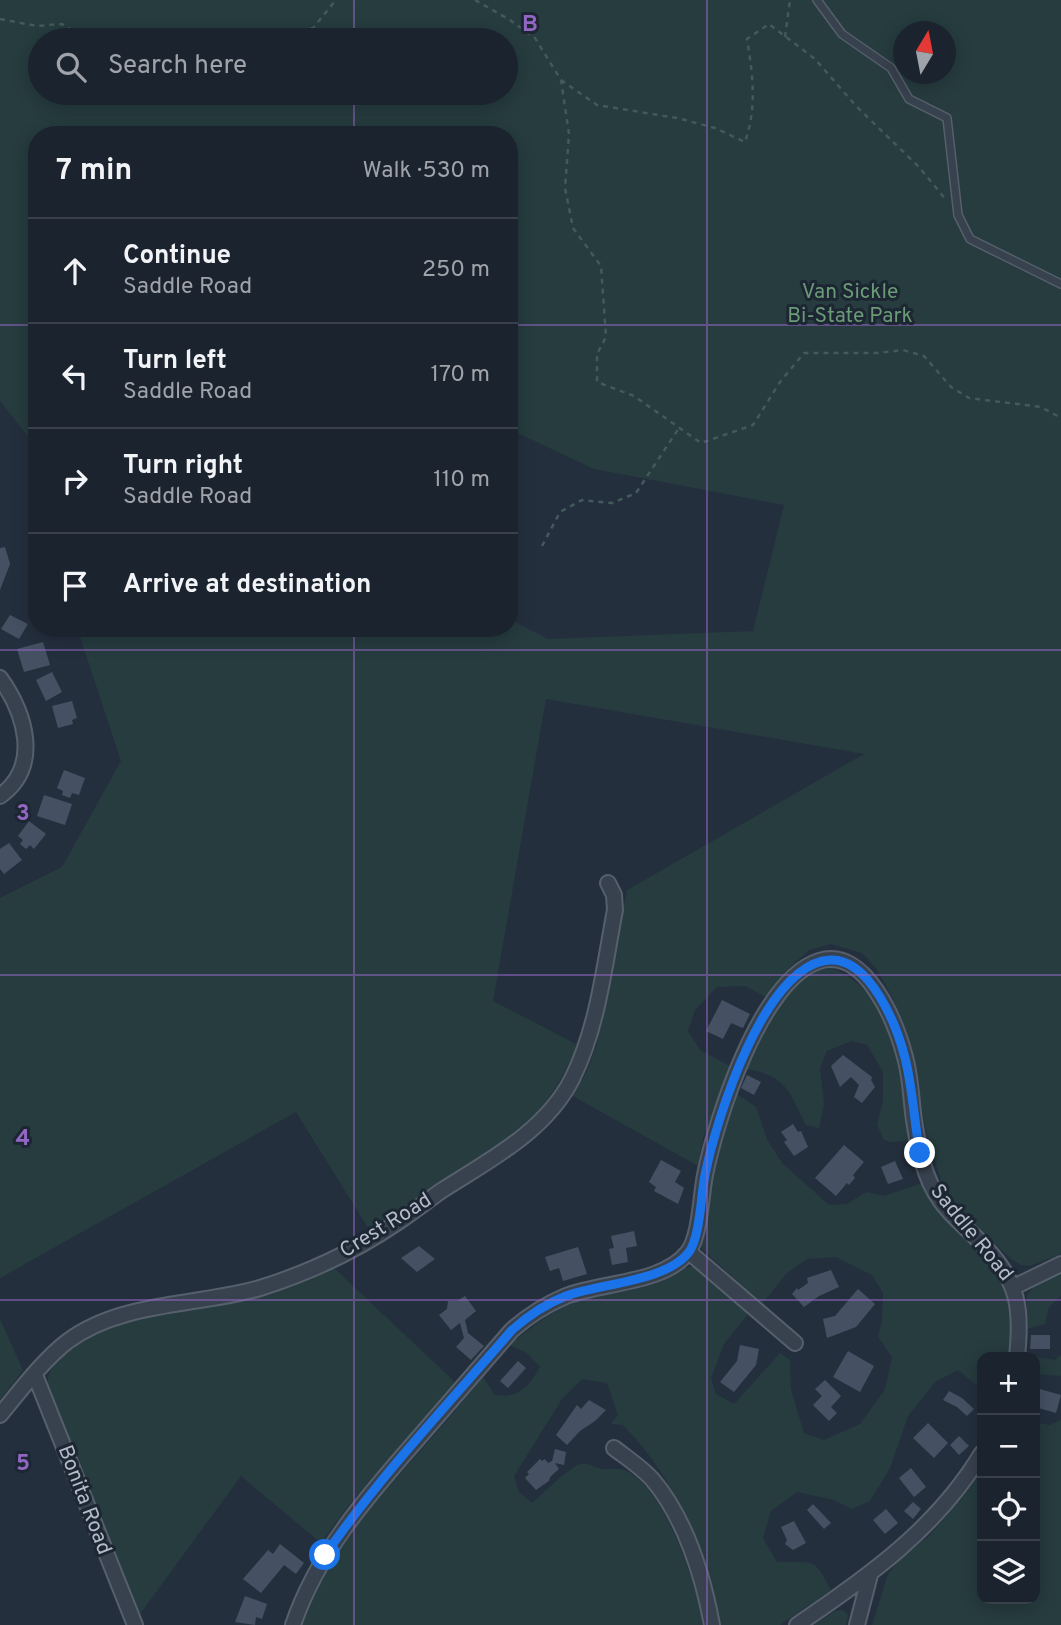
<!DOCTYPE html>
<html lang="en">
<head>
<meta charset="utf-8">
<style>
  body { margin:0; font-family:Overpass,sans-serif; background:#282f3a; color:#f1f3f6 }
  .controls { position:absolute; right:21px; bottom:21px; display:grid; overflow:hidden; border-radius:14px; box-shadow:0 4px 18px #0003 }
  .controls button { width:63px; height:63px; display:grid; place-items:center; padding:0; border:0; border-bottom:2px solid #39404a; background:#1b232e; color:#f1f3f6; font:35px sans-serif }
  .compass { position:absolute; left:893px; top:21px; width:63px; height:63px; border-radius:50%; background:#1b232e; box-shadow:0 4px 18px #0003; rotate:10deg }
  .stop { position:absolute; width:21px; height:21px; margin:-16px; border:5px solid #1a73e8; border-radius:50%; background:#fff }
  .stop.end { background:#1a73e8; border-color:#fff; box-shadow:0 2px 7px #0008 }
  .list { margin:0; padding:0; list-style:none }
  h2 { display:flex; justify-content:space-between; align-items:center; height:91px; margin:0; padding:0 28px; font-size:30px }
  h2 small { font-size:23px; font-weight:400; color:#a0a4aa }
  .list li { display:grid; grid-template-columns:46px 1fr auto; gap:21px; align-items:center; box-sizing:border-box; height:105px; padding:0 28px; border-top:2px solid #39404a }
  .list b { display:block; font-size:26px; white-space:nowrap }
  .list p { margin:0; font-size:23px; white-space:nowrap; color:#a0a4aa }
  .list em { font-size:23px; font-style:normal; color:#a0a4aa }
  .icon { flex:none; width:38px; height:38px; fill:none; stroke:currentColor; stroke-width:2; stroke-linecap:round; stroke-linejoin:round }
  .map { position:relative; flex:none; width:1061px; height:1625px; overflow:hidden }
  .search { position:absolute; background:#1b232e; box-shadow:0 4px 18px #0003; left:28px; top:28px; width:490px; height:77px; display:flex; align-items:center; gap:18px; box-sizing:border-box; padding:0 24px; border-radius:38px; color:#a0a4aa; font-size:26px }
  .panel { position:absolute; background:#1b232e; box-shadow:0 4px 18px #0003; left:28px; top:126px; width:490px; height:511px; border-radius:28px }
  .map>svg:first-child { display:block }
</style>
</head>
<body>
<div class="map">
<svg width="1061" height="1625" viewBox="0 0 1061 1625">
  <rect width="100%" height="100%" fill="#242f3e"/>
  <path fill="#263c3f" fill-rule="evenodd" d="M0,0H1061V1254L1030,1266L1021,1265L1011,1259L971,1222L943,1187L926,1133L911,1046L893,999L876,968L862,953L831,944L809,950L784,973L766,997L745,986L717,987L695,1010L688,1031L700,1050L732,1067L703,1138L698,1166L571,1095L585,1075L596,1047L627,890L864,754L546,699L493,1001L578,1045C565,1073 549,1104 525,1125C480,1165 421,1198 370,1231L296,1112L0,1278V898L62,867L121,761L77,628H509V619L548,639L753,631L784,505L594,469L509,429V135H37V448L0,401ZM904,32H946V74H904ZM40,40H506V93H40Z
    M831,968C897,991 901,1082 909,1141L891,1142L884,1140L877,1125L883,1101V1072L867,1045L852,1041L827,1051L820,1068L824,1104L819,1128L806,1125C790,1093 786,1075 747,1069C759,1042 787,984 815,971C819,969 825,969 831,968Z
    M737,1094L756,1107L767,1139L782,1163L829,1205L847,1204L866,1192L884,1196L922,1183C942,1229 995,1252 1008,1302C1012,1319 1010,1340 1009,1357H982V1390L958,1370L935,1382L908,1416L890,1468L870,1501L852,1509L834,1500L797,1492L771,1511L763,1538L777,1562C813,1563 814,1556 831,1590L780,1625H719C701,1550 679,1482 623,1425L611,1424L618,1415L607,1383L582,1379L562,1399L514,1476L519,1492L532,1503C544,1493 565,1471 578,1465C587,1461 594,1468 603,1469C610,1470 618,1468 624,1470C664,1485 697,1585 703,1625H301C321,1564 365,1514 407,1466C433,1437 458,1407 483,1377L495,1395C519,1399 529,1386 540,1367L527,1353L509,1345C526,1332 543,1317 562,1308C592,1293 626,1294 657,1283C671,1278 679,1265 696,1267L748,1314L724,1344L711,1378L716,1394L734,1404L780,1353L790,1360L791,1389L804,1433L824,1440L860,1424L885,1389L892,1357L878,1337L882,1321L883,1293L872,1275L836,1257L807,1259L787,1273L762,1304L702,1249V1237L720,1141Z
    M334,1268L455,1382L352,1501L321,1543L241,1476L140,1614L50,1396C44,1374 51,1365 69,1352C121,1311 182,1315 242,1300C274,1292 304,1280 334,1268Z
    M1061,1273V1296L1049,1307L1045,1324L1026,1329L1027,1295L1034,1287Z
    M0,1319L23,1370L0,1400Z
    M1025,1355L1055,1360L1061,1355V1376L1035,1374V1357H1024Z
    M1061,1420V1625H872L888,1574L898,1561L928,1537L965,1495L982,1470V1599H1035V1422L1049,1425Z
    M843,1610L848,1615L846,1625H814L835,1611Z"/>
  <path fill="#455162" d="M5,547L10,564L0,590V548Z
    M10,615L28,624L19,639L1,629Z
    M43,642L50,665L24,672L17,649Z
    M52,672L62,692L46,701L36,680Z
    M72,701L77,718L72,720L73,724L58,728L52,706Z
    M64,770L85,778L79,795L72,793L70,798L62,795L63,791L57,788Z
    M44,795L72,804L65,825L37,816Z
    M29,821L46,834L34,849L30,845L26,849L20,844L23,840L18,836Z
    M9,843L22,860L4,874L0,869V849Z
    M722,1000L750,1014L743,1028L731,1023L723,1039L706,1031Z
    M843,1055L872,1077L871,1080L875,1087L862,1103L854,1097L859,1085L851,1077L840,1087L831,1066Z
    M747,1075L761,1082L754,1095L741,1088Z
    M793,1124L798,1132L801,1131L808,1147L794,1156L784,1142L787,1140L781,1132Z
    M844,1145L864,1162L853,1175L855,1178L849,1185L847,1183L836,1196L815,1178Z
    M661,1160L681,1171L675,1182L684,1188L678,1204L654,1191L656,1187L649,1182Z
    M895,1161L903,1179L888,1184L881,1167Z
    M634,1231L637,1246L626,1248L628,1262L612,1265L609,1249L614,1248L611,1236Z
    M419,1246L435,1259L417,1272L401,1258Z
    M578,1247L587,1274L563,1281L559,1268L550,1271L545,1257Z
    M831,1270L839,1287L819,1296L804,1307L792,1294L797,1288L798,1290L808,1283L807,1278Z
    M858,1289L875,1304L856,1327L827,1338L823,1319L835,1316Z
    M465,1296L476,1311L465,1320L468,1333L484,1346L471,1360L456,1347L464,1338L460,1323L451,1330L439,1315L447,1309L448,1301H457Z
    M1031,1335H1050V1349H1030Z
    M740,1345L759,1349L756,1365L734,1392L720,1382L737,1361Z
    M848,1351L874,1366L860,1392L833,1377Z
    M518,1361L526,1368L508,1388L500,1381Z
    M825,1380L841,1396L831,1407L837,1413L829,1421L813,1405L822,1396L815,1389Z
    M1036,1388L1061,1395L1056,1413L1035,1407Z
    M949,1391L962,1398L974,1409L967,1416L957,1407L943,1400Z
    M589,1400L606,1410L595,1421L580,1431L567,1445L556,1435L577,1405L581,1409Z
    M928,1423L948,1443L934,1458L913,1438Z
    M959,1436L969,1446L959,1455L950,1445Z
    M555,1449L566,1452L564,1465L555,1463L559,1469L550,1477L549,1481L536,1490L525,1478L529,1474L527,1472L540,1459L542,1461L545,1459L548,1463L552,1461Z
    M911,1468L926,1487L914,1497L899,1478Z
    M913,1502L921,1509L913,1519L904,1511Z
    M813,1504L831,1523L824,1529L807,1510Z
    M886,1509L898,1523L885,1534L873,1520Z
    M794,1521L806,1543L793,1550L785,1544L787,1540L781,1527Z
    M280,1544L304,1563L296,1574L284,1565L261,1593L243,1579L268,1550L273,1554Z
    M245,1596L267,1604L262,1619L256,1617L255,1625L235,1622Z"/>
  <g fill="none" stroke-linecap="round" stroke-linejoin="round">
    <defs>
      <path id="lane" d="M817,0L842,34L891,68L909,99L947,118L958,215L970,239L1061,284"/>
      <path id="street" d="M0,678C25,713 42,766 0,796
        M689,1252L795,1343
        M1014,1287L1061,1264
        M35,1375L135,1625
        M0,1415C20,1391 44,1359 68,1341C122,1301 198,1306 260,1288C308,1273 357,1250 398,1222C413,1212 427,1201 441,1191C489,1160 545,1132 572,1079C598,1027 604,967 615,910L614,895L608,883
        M614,1448C627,1458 641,1467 652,1479C685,1518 703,1576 712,1625
        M293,1625C317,1554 365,1499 414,1443C447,1405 479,1368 512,1330C529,1315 545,1305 566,1296C601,1282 664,1284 688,1252C700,1237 701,1195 705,1175C716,1120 760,980 819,961C866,946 896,1023 905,1057C911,1078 911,1100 914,1120C918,1147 924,1178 940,1200C952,1218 970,1230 984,1246C1019,1282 1022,1309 1017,1357
        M797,1625C868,1577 937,1528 982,1453
        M857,1625L870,1575"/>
    </defs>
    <use href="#lane" stroke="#565f6c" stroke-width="10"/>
    <use href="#street" stroke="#565f6c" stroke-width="18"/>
    <path stroke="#44595c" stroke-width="2.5" stroke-dasharray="5 5" stroke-linecap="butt" d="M475,0L510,20L535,38L561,80L569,134L565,188L573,228L601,266L606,337L597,354V382L634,396L701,443L753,425L780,382L804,353H878L903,350L924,356L951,387L969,398L1041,407L1061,418
      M0,19L37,26L62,24L89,40
      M785,37L790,0
      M262,40L313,28L336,0
      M561,80L597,105L677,118L715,128L745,142C757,108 753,75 747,39L769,24L815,59L856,106L919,167L947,201
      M542,546L560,512L582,500L612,503L636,493L679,428"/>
    <use href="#lane" stroke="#38414e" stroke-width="7"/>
    <use href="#street" stroke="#38414e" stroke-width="14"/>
  </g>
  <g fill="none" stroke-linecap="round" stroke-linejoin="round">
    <path stroke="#1a73e8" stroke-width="9" d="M325,1555C381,1475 448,1404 512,1330C529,1315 545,1304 566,1296C600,1283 666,1282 689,1252C700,1237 701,1195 705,1175C716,1120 764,964 830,960C870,958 897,1026 905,1058C913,1089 914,1122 920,1153"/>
  </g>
  <path fill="none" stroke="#9266c3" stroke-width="2" stroke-opacity="0.55" d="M354,0V40M707,0V1625M354,93V135M0,325H37M509,325H1061M354,628V1625M0,650H1061M0,975H1061M0,1300H1061"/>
  <g text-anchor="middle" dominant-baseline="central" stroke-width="6" stroke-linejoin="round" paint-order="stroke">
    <g font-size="21" fill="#6b9a76" stroke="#1d2633">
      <text x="850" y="292">Van Sickle<tspan x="850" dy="24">Bi-State Park</tspan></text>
    </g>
    <g font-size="21" fill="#b4bcc9" stroke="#1d2633">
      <text transform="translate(386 1226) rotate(-32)">Crest Road</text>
      <text transform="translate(971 1233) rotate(51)">Saddle Road</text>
      <text transform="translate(84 1500) rotate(69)">Bonita Road</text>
    </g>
  </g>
  <g font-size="23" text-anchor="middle" font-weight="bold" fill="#9266c3" stroke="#1d2633" stroke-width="6" stroke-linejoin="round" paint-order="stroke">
    <text x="530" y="31">B</text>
    <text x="23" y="820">3</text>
    <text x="23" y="1145">4</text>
    <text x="23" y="1470">5</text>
  </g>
</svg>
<div class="controls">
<button>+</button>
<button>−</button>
<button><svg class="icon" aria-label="locate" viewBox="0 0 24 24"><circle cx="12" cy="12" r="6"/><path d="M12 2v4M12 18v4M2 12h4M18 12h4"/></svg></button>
<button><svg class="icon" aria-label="layers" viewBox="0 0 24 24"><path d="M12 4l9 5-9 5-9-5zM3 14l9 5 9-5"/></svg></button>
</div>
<svg class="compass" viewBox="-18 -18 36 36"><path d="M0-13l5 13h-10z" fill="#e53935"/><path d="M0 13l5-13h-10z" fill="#a0a4aa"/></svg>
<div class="stop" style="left:325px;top:1555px"></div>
<div class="stop end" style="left:920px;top:1153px"></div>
<div class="search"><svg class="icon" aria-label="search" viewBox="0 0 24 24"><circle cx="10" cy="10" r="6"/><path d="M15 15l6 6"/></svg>Search here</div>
<section class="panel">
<h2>7 min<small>Walk · 530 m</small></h2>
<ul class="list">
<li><svg class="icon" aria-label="ahead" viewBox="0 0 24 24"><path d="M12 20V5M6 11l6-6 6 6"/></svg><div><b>Continue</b><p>Saddle Road</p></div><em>250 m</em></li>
<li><svg class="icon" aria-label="left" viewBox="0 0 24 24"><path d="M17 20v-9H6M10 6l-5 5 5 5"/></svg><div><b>Turn left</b><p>Saddle Road</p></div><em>170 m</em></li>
<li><svg class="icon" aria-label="right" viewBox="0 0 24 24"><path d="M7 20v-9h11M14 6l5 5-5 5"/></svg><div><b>Turn right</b><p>Saddle Road</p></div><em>110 m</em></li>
<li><svg class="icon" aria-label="arrive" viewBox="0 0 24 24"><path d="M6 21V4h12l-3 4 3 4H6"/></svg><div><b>Arrive at destination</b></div></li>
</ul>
</section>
</div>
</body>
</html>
